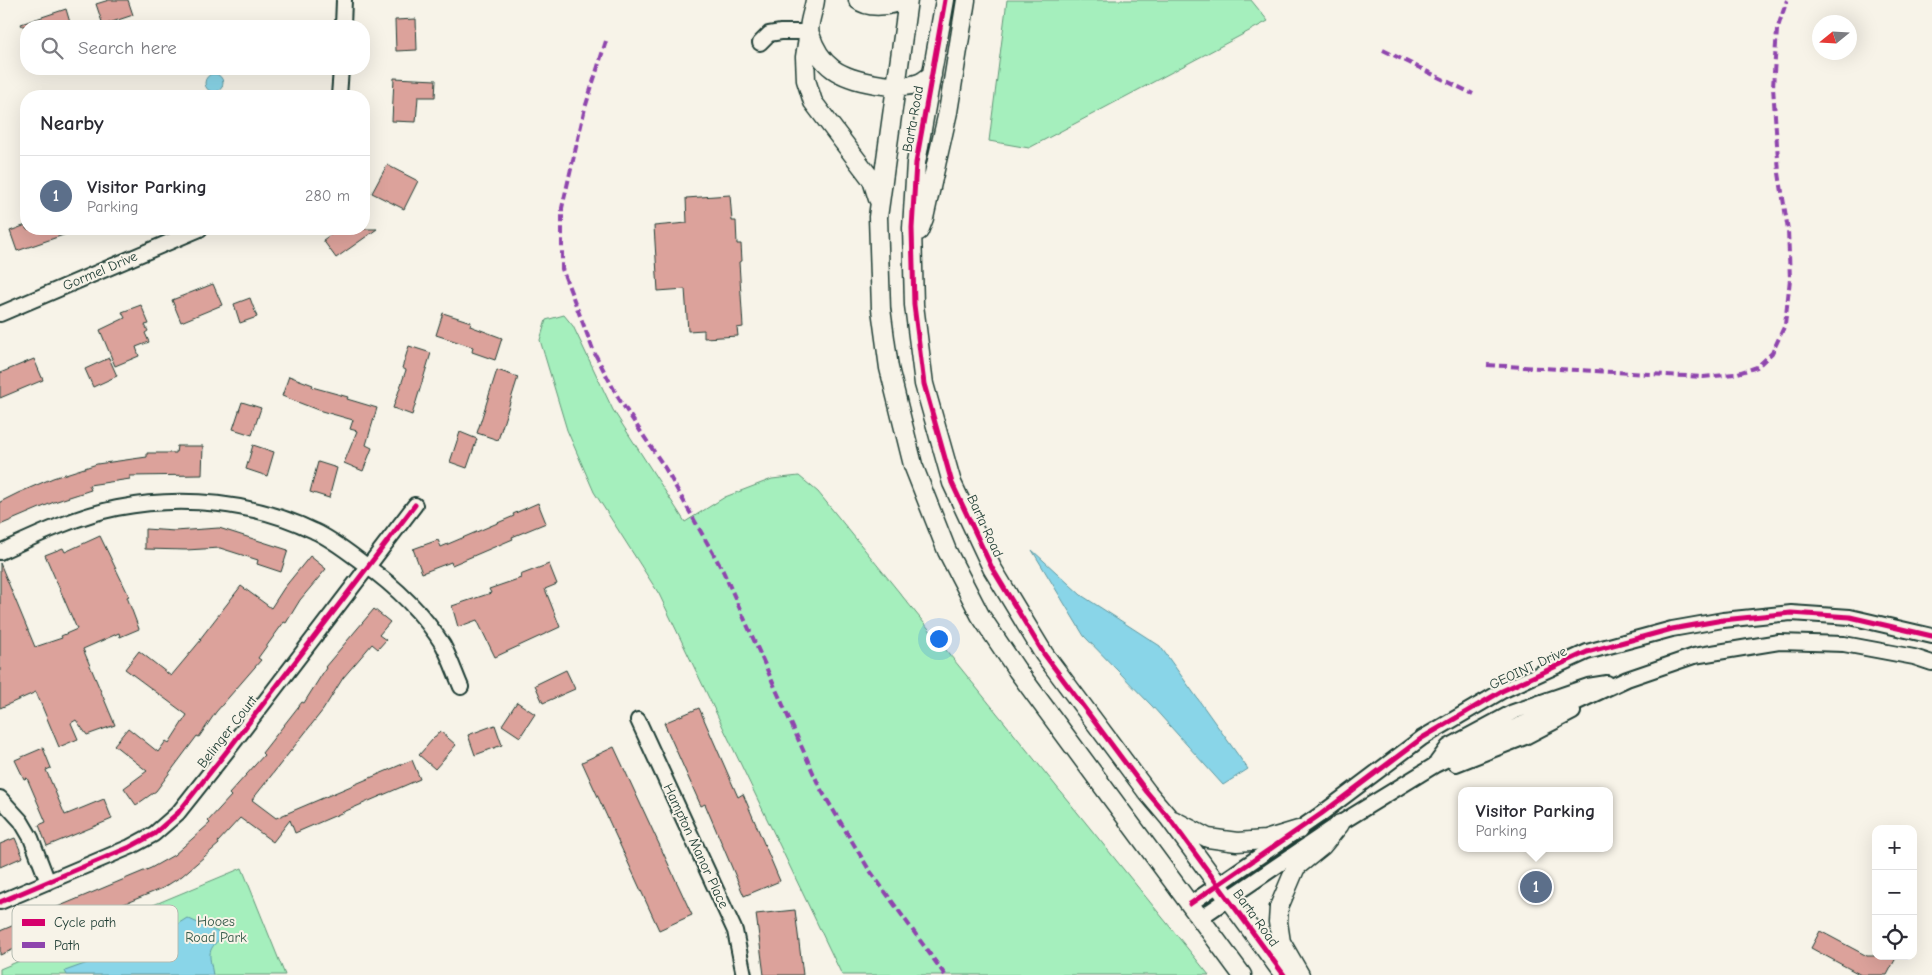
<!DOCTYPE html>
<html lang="en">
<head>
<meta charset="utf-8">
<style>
  body { margin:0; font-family:"Comic Neue",sans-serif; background:#f7f7f7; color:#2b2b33 }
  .controls { position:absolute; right:15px; bottom:15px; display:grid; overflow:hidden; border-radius:10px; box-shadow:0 5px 20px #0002 }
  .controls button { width:45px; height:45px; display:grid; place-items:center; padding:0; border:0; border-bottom:1px solid #e1e1e2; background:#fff; color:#2b2b33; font:25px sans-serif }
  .compass { position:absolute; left:1812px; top:15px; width:45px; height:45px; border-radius:50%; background:#fff; box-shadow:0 5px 20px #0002; rotate:252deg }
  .you { position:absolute; left:938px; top:638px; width:18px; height:18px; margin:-12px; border:4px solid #fff; border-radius:50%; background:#1a73e8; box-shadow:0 0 0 8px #1a73e833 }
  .badge { display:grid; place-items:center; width:32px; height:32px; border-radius:50%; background:#1f3d34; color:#fff; font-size:16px; font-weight:700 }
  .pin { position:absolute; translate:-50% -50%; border:2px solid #fff; box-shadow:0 1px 5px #0006 }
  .popup { position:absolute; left:1458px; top:787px; width:155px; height:65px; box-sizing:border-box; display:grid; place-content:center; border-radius:10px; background:#fff; filter:drop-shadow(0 1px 4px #0005); font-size:16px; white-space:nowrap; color:#7c7c81 }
  .popup b { font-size:19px; color:#2b2b33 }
  .popup::after { content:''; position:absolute; left:50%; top:100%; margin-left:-10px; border:10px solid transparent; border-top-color:#fff }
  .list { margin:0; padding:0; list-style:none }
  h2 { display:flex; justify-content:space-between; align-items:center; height:65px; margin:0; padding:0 20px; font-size:21px }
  h2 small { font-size:16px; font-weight:400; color:#7c7c81 }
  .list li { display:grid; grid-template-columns:32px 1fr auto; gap:15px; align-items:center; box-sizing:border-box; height:80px; padding:0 20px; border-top:1px solid #e1e1e2 }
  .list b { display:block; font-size:19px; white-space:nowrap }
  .list p { margin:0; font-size:16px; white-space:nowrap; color:#7c7c81 }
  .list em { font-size:16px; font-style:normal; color:#7c7c81 }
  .icon { flex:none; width:28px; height:28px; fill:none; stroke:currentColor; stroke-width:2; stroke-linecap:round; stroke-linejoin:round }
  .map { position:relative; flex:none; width:1932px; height:975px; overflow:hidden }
  .search { position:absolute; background:#fff; box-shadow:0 5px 20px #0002; left:20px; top:20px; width:350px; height:55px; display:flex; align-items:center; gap:12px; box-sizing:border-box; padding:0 18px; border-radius:20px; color:#7c7c81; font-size:19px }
  .panel { position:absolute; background:#fff; box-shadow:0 5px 20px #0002; left:20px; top:90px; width:350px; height:145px; border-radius:20px }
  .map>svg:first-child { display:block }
</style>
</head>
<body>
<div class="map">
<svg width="1932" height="975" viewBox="0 0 1932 975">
  <rect width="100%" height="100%" fill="#f7f3e8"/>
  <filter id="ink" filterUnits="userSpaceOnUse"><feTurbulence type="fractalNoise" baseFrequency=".02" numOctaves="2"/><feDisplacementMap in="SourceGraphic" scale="10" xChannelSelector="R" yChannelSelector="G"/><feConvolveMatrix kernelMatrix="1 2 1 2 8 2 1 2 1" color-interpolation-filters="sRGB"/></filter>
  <g filter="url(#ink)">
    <path fill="#a5efbd" stroke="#629678" d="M1007,0H1251L1268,21L1029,148L989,141Z
      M564,315L573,326L613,410L685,522L725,497L772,479L799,476L818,492L1209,975H842L659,594L594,492L567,430L540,340L546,320Z
      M242,868L285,975H0V969Z"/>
    <path fill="#89d5e8" stroke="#5f98a0" d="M205 83a9 9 0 1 1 18 0a9 9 0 1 1-18 0Z
      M1032,550L1081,595L1160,646L1248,769L1223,785L1152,706L1084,636Z
      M187,918L224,935C206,951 209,952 213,975H67L65,971L154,939Z"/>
    <path fill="#dca29b" stroke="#1f3d34" d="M109,0H128L133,15L103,25L96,4Z
      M66,9L71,26H22L21,24Z
      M416,19L417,50L396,51L395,20Z
      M394,78L436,80L435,97H418L416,122L392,121Z
      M387,165L418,181L404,209L372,193Z
      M730,195L732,221H736L737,244H741L742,261L739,262L743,327L737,328L738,336L704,338V330L688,331L685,289L658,291L654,226L687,223L686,198Z
      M26,225V229H74L75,231L17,251L10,231Z
      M339,229H377L336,258L323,240Z
      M213,284L222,305L181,322L172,300Z
      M250,298L257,317L240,323L234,304Z
      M141,305L149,324L145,325L148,331L145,333L149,342L136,347L139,356L115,366L100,330L125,318L122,312Z
      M443,313L471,322L470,326L502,338L495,360L472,352L473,347L436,335Z
      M409,346L431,353L412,415L393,408L406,370L402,368Z
      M109,358L117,376L93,387L85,369Z
      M34,359L43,380L0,398V373Z
      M497,370L518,377L498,440L477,433Z
      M289,376L313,385L312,387L348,397L347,399L377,408L366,445L372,448L363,471L344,463L357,431L350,429L353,420L318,410L282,396Z
      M242,402L261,408L252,435L233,429Z
      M460,432L477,439L467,468L450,462Z
      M253,445L274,452L267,476L246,469Z
      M177,446H203L202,475L130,476V479L89,485L91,490L54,502L0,525V502L18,493L53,478L97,464L147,457V453H176Z
      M318,462L337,468L329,498L310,492Z
      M538,503L546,523L512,537L513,539L452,565L451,562L422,573L413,549L438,540L441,547L514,516L513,514Z
      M219,528L288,550L281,572L257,564L258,560L220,548L186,550L145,549V529L175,531Z
      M100,536L129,596L127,597L139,629L120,637L119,633L83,649L115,725L87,735L76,720L71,723L78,739L59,747L36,692L0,708V563L35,647L62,638L61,636L77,629L45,555L63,548L65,552Z
      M310,556L326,569L300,600L286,623L284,622L258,658L261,660L216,712L199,737L197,736L156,791L136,805L124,788L147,771L114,745L128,728L158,752L166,741L169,743L187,715L125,669L139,651L171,676L201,640L200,639L241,586L271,608L284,588Z
      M549,564L557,584L545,589L560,627L495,657L477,620L458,627L452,606L491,593L489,589L521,578L520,575Z
      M374,609L390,622L379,635L386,640L378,649L372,644L343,678L323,710L252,800L276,818L412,760L420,779L295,833L290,820L273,842L240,818L218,842L219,844L182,876L163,888L0,955V931L151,868L174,855L210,823L208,821L231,796L229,794L264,755L262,753L302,702L304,703L326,668L325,667Z
      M566,670L575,689L543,703L535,685Z
      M517,702L535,714L520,737L502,725Z
      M699,708L738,797L743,794L780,881L744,896L705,804L701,806L664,723Z
      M495,725L502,745L475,755L468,735Z
      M440,731L456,745L435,769L419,755Z
      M614,747L692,915L659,930L582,762Z
      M43,748L51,768L46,770L65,815L104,799L112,819L47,846L39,825L46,822L27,778L24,779L15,760Z
      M15,838L23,857L0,867V844Z
      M795,910L803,975H764L756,914Z
      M1820,931L1867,956H1897L1887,975H1861L1811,948Z"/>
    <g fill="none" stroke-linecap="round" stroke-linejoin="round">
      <defs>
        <path id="minor" d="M343,26L344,0
          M760,43L769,34L781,32H809
          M339,96L341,69
          M0,314L200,229
          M0,552C37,535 77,516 117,508C182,495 254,502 314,531C332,539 348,552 364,564C395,586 423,613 443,645C450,658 455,673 461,687
          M638,720L735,931L744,975
          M1437,762L1448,747L1513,712L1588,686L1607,683
          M1456,764L1525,737L1573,712
          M0,798L21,821L31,838L48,882
          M0,902L130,847L154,834L178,813L231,746L415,505
          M1190,904L1321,814L1422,738L1502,691L1587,652L1672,629L1723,620L1791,613L1850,617L1932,636
          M1200,918L1334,827L1435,765L1519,725L1569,706L1627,679L1694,656L1779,642L1844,644L1914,657L1932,663"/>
        <path id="tertiary" d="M815,0C814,10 807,25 810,34C814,47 822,61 833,69C851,82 899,91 919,83C923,82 928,77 932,75
          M858,0C869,9 891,6 903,0
          M908,0L878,217L881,309L889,368L913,465L947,551L980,615L1017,670L1242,975
          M945,0L916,163L912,228L914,305L924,384L952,483L992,568L1044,654L1147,792L1169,818L1284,975
          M809,32L805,57L806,80L813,102L872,180L878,199
          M919,231L924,218L948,112L966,0
          M1173,820L1208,838L1237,842L1265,840L1298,830
          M1300,975L1281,942L1278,922L1279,907L1296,867L1322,846L1340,824"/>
      </defs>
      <use href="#minor" stroke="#1f3d34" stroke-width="18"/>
      <use href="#tertiary" stroke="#1f3d34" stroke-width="21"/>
      <use href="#minor" stroke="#f7f3e8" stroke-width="14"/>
      <use href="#tertiary" stroke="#f7f3e8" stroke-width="18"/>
      <path stroke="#8e44ad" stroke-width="4" stroke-dasharray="8 4" stroke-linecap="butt" d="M606,41L585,108L562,208V269L594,352L619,399L665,468L723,571L820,788L868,868L945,975
        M1383,50L1473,94
        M1487,365L1703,377L1735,374L1757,367L1772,353L1785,325L1790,279L1788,230L1779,173L1773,87L1777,30L1787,0"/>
      <defs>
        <path id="cycleway" d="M945,0L916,163L912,228L914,305L924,384L952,483L992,568L1044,654L1147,792L1169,818L1284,975
          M0,902L130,847L154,834L178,813L231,746L415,505
          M1190,904L1321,814L1422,738L1502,691L1587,652L1672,629L1723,620L1791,613L1850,617L1932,636"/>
      </defs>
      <use href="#cycleway" stroke="#f7f3e8" stroke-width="8"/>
      <use href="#cycleway" stroke="#d6006c" stroke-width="5"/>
    </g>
  </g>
  <g text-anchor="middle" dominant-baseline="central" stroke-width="4" stroke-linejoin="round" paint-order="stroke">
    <g font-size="14" fill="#1f3d34" stroke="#f7f3e8">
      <text transform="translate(913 119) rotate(-80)">Barta Road</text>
      <text transform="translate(100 271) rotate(-23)">Gormel Drive</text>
      <text transform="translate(985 526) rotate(65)">Barta Road</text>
      <text transform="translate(1528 668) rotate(-25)">GEOINT Drive</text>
      <text transform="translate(227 732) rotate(-52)">Belinger Court</text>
      <text transform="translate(696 846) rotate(65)">Hampton Manor Place</text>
      <text transform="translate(1256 918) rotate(54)">Barta Road</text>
    </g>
    <g font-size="14" fill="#335849" stroke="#f7f3e8">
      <text x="216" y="921">Hooes<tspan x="216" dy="16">Road Park</tspan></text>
    </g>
  </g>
  <rect x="12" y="905" width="166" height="57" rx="8" fill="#f7f3e8" stroke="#b6bcb2" stroke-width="1"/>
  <rect x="22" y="919" width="23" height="7" fill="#d6006c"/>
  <rect x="22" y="942" width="23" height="6" fill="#8e44ad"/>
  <g font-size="14" fill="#1f3d34">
    <text x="54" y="927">Cycle path</text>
    <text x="54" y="950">Path</text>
  </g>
</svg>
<div class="controls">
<button>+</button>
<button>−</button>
<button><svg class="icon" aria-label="locate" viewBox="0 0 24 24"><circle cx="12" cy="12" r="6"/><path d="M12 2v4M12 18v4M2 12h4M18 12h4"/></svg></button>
</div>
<svg class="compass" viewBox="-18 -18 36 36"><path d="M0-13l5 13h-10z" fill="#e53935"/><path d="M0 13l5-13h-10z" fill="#7c7c81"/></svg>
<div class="you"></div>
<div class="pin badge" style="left:1536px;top:887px;background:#5c6f8a">1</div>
<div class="popup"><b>Visitor Parking</b>Parking</div>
<div class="search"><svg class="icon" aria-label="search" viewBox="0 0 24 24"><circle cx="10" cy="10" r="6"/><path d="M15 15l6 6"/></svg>Search here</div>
<section class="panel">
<h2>Nearby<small></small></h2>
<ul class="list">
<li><span class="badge" style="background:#5c6f8a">1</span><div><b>Visitor Parking</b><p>Parking</p></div><em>280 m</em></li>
</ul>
</section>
</div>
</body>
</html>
